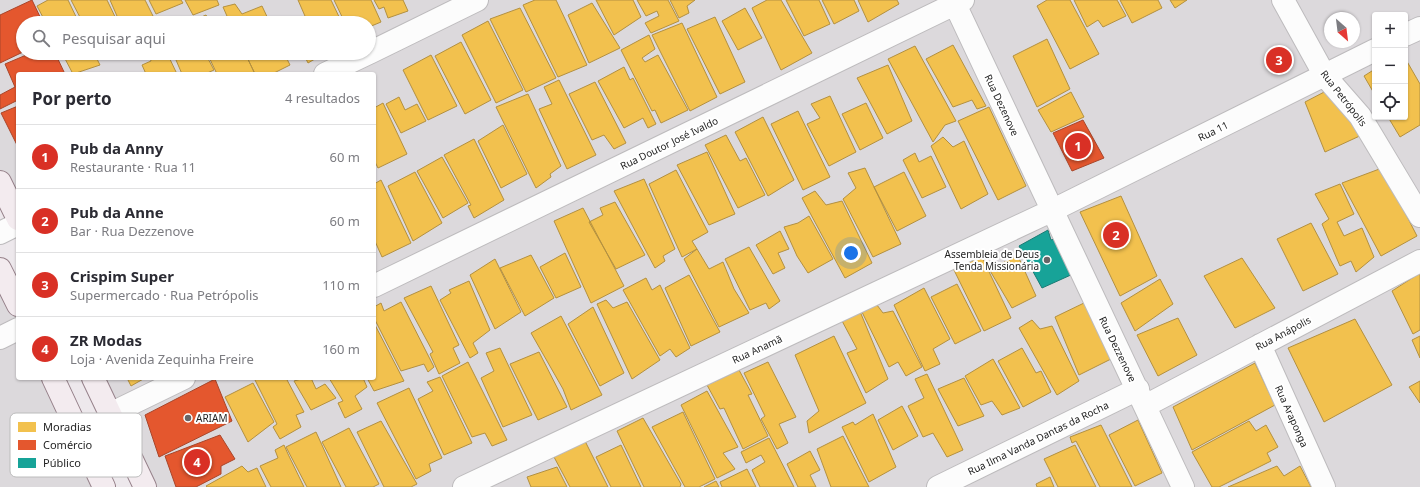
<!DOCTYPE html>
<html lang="pt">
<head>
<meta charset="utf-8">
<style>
  body { margin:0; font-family:"Noto Sans",sans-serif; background:#f2f2f3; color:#2b2b33 }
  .controls { position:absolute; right:12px; top:12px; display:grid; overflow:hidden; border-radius:4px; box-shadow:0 1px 3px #0004 }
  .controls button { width:36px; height:36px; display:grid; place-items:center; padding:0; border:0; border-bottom:1px solid #e1e1e2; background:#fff; color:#2b2b33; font:20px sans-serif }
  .compass { position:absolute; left:1324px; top:12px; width:36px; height:36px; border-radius:50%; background:#fff; box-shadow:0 1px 3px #0004; rotate:152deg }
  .you { position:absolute; left:851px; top:253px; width:14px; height:14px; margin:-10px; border:3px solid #fff; border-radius:50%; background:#1a73e8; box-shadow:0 0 0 6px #1a73e833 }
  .badge { display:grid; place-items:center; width:26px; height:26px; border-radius:50%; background:#d93025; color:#fff; font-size:13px; font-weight:700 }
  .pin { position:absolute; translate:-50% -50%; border:2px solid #fff; box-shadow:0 1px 4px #0006 }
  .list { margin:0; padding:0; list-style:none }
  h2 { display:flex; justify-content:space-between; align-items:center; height:52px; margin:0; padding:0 16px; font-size:17px }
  h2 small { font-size:13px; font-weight:400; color:#7c7c81 }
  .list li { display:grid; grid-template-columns:26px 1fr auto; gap:12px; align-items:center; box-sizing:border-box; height:64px; padding:0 16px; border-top:1px solid #e1e1e2 }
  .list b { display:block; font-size:15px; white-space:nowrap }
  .list p { margin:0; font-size:13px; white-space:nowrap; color:#7c7c81 }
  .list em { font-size:13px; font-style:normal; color:#7c7c81 }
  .icon { flex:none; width:22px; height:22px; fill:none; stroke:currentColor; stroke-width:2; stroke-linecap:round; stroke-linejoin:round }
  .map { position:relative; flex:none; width:1420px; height:487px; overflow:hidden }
  .search { position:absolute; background:#fff; box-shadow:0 1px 3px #0004; left:16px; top:16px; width:360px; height:44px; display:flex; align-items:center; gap:10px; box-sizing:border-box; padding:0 14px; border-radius:22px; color:#7c7c81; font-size:15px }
  .panel { position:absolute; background:#fff; box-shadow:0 1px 3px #0004; left:16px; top:72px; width:360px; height:308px; border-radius:4px }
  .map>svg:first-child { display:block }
</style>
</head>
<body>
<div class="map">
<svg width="1420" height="487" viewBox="0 0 1420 487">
  <rect width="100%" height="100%" fill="#ede8ec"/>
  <path fill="#dcd9dc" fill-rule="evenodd" d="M0,0H953L1183,487H145L93,378H374V74H18V219L0,182ZM23,23H369V53H23Z
    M958,0H1420V487H1192ZM1375,15H1405V117H1375ZM1330,18H1354V42H1330Z
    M0,274L18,311V378H51L104,487H0Z"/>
  <path fill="#f2c14e" stroke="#b39040" d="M48,0H68L79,23H46L37,6Z
    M71,0H107L118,23H83Z
    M110,0H145L153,16L139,23H120Z
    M149,0H181L183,3L156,14Z
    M185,0H217L219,5L193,15Z
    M298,0H331L342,23H308Z
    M334,0H371L381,22L369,27V23H345Z
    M374,0H403L408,11L388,18L384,7L379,9Z
    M535,0H556L587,65L558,77L523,5Z
    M596,0H633L641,17L614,35Z
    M637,0H668L679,21L651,33L645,23L659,16L657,11L646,16Z
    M670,0H695L687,6L689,13L679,18Z
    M767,0H781L812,53L781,70L752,8Z
    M786,0H819L830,24L804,36Z
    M822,0H854L859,11L834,24Z
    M858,0H897L899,4L868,22Z
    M1047,0H1070L1099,54L1070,69L1037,6Z
    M1074,0H1117L1126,16L1103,27L1098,20L1087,27Z
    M1120,0H1158L1162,8L1132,23Z
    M1170,0H1187L1175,8Z
    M592,3L620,48L589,63L568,15Z
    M235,4L242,14L262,6L270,23H230L223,7Z
    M520,8L556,78L526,92L490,19Z
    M745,8L762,38L738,50L722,21Z
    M206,15L211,23H193L192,21Z
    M715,17L745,82L720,94L687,29Z
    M488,21L523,90L496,103L462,35Z
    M682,23L717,97L690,111L652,35Z
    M649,35L655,49L642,58L645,62L658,55L688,110L661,123L655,110L652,111L621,50Z
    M1047,39L1070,89L1037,107L1013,56Z
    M461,42L491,100L465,114L435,56Z
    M953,45L986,106L977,109L972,100L953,107L926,59Z
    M915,46L956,121L945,125L933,142L888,59Z
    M62,53H94L100,65L73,74Z
    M98,53H113L101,59Z
    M158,53H167L177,74H146L142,65L151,61L150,57Z
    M173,53H205L214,70L205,74H182Z
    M207,53H245L255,74H217Z
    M245,53H284L290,65L272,74H255Z
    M303,53H319L320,56L308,63Z
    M431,55L457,106L428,120L403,70Z
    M1405,58L1420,84V125L1400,137L1388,117H1405Z
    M888,65L912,121L887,134L857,78Z
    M624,67L630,80L633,78L656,124L648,128L643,118L624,128L598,81Z
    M1375,69V95L1364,76Z
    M559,80L596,155L567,169L539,109L552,104L544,87Z
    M595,82L626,143L614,149L604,135L592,140L569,94Z
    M1330,89L1364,134L1325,152L1305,102Z
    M1071,92L1084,117L1051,132L1038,110Z
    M528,94L561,166L550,174L551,177L536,188L496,107Z
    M830,96L856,152L829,166L807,124L820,118L811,104Z
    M399,97L405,110L417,104L426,121L401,133L386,104Z
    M383,103L407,154L378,168L374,160V108Z
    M866,103L883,138L860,150L842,114Z
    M989,107L1026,186L998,200L958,121Z
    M798,111L830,177L803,190L771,124Z
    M763,117L794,180L768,196L735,132Z
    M503,125L527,174L501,188L478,141Z
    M726,135L740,161L746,158L765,195L738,208L705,145Z
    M943,137L953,147L964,141L988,194L961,209L931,146Z
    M474,139L504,200L474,218L468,206L471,205L444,155Z
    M707,152L735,214L709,225L677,165Z
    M915,153L919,162L931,156L946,187L922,198L903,160Z
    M442,157L468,203L443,218L417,171Z
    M865,168L901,244L873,257L843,199L856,188L848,173Z
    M1382,168L1417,236L1381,256L1342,183Z
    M676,170L708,232L692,241L697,249L682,257L649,184Z
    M415,172L442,223L413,241L388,186Z
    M904,172L926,216L897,231L874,187Z
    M644,179L675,249L663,256L665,261L655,268L614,191Z
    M381,180L411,243L382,257L374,239V184Z
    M1340,184L1354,214L1337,222L1344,236L1362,228L1374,257L1356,272L1351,261L1340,266L1322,224L1329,219L1315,194Z
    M815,191L826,205L842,201L872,263L845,278L802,198Z
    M1121,196L1157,276L1120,296L1080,212Z
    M615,202L645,255L616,269L589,222L603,215L600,208Z
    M583,208L624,286L591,303L554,221Z
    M809,216L833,259L808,273L797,256L784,227L798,223Z
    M1311,223L1338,274L1303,291L1277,239Z
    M780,231L789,249L778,253L785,268L773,274L756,245Z
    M749,247L780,301L769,309L766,303L750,310L725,259Z
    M697,249L709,269L723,262L734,289L749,313L719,327L684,259Z
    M565,253L581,287L556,298L540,267Z
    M531,255L554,298L525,316L500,268Z
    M964,256L967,263L982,257L1011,318L984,331L951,264Z
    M1018,256L1036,296L1012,308L989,269Z
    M1242,258L1275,308L1235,328L1204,276Z
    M495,259L521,312L495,329L470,275Z
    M1420,273V330L1413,334L1392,291Z
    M689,275L720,332L691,346L665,288Z
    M646,278L652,290L660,285L690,348L676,357L670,349L660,356L623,290Z
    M1160,279L1173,304L1135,331L1121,303Z
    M469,281L490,330L473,343L478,353L470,358L440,300L451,293L449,290Z
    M957,284L981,331L955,344L931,297Z
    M431,286L459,345L453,348L460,363L439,374L430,354L433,352L404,298Z
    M924,288L950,339L933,349L940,364L925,371L894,305Z
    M606,300L613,308L627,302L660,360L632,379L597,304Z
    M874,301L883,313L893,311L922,367L906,376L898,362L889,367L861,310Z
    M401,302L434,367L428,372L424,364L401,371L374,318V307L381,303L384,311Z
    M1084,303L1111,359L1079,375L1055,317Z
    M593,307L624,373L600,386L568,324Z
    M859,309L888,379L866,393L847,353L857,349L841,319Z
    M561,316L602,395L571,410L563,389L531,333Z
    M1178,318L1197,355L1158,376L1137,335Z
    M1355,319L1392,385L1324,422L1288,348Z
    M1032,320L1040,329L1052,326L1079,381L1057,395L1019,328Z
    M374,323L404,381L374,391L367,378H374Z
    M834,336L866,403L809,433L807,421L819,411L795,355Z
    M1420,336V358L1412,340Z
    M500,348L532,415L503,427L481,378L494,371L486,353Z
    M1022,348L1036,373L1041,371L1051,392L1023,407L998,361Z
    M539,352L567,407L538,420L510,364Z
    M993,359L1020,408L1002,415L992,401L981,405L965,376Z
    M468,362L507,440L492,446L485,433L472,437L442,376Z
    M768,362L796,417L779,424L788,443L777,449L761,419L765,416L744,373Z
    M1255,363L1275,405L1192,450L1173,407Z
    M739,370L752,394L748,395L768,436L743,449L724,408L720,409L707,385Z
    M927,374L963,450L947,457L933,433L923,437L908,406L924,398L915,379Z
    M440,377L472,443L444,455L418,399L433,391L427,382Z
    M127,378H145L131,386Z
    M254,378H286L304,412L296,415L301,427L280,439L273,427L277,424Z
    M305,378H311L316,389L325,384L336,398L311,410L294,381Z
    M329,378H363L367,387L355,396L362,409L345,418L338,403L343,401Z
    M964,378L984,416L958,426L938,389Z
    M1420,381V403L1409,387Z
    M253,383L274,422L248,442L225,397Z
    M409,388L442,458L429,464L431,471L416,479L377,403Z
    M707,391L738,447L723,453L735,469L717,478L681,405Z
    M902,406L918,436L893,450L878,420Z
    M683,412L715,479L699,487H685L652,427Z
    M873,414L896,467L869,482L842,427L853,422L855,425Z
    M643,418L681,484L680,487H644L617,431Z
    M1138,420L1162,473L1135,486L1109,435Z
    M381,421L417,484L411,487H384L357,432Z
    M1249,421L1256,431L1266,425L1278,447L1267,453L1271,461L1219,487H1212L1192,452Z
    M1101,425L1132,487H1100L1076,441L1072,443L1070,437Z
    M349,428L379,484L373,487H346L322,442Z
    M316,432L341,487H307L286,447Z
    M843,436L869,487H831L817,449Z
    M769,438L794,487H760L752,470L765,462L761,455L746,463L741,452Z
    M585,441L608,487H570L554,457Z
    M284,445L288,454L304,487H271L260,466L278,458L275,450Z
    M621,445L641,487H611L596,457Z
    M1075,445L1096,487H1058L1044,459Z
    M810,451L820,470L810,475L816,487H798L787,464Z
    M242,466L248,472L257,468L266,487H207L206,486Z
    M1277,466L1284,476L1300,466L1311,487H1228Z
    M557,467L567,487H531L527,477Z
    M747,469L756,487H722L720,482Z
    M1050,477L1054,487H1037L1036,484Z
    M716,481L719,487H704Z"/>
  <path fill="#e4572e" stroke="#a9462a" d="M32,0L43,23H23V52L0,63V15Z
    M31,53H55L65,74H18V100L0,109V95L15,87L5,64Z
    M18,106V147L1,113Z
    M1083,120L1104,158L1072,171L1053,133Z
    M215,379L232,421L159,457L145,415Z
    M220,435L235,459L221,466V474L196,487H176L165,456Z"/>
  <path fill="#17a398" stroke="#197b74" d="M1048,230L1051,240L1057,238L1073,274L1042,288L1019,246Z"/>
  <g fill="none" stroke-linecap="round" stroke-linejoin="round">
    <defs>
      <path id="street" d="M953,0L1183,487
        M1283,0L1325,76L1360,116L1420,216
        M1405,35L1420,28
        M369,53L477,0
        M325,74L369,53
        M0,233L18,224
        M374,286L963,0
        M0,338L18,329
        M1260,345L1324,487
        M1145,406L1420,261
        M110,414L184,378
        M464,487L1051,211L1375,50
        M938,487L1138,389"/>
      <path id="secondary" d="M0,182L18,219
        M0,269L18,305
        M53,378L104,487
        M93,378L145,487"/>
    </defs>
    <use href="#street" stroke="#bdbbbd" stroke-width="24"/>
    <use href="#secondary" stroke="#96818a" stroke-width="24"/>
    <use href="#street" stroke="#fcfcfc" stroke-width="22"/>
    <use href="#secondary" stroke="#f3ebef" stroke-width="22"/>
  </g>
  <g fill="#676567" stroke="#fff" stroke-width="1.5">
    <circle cx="1047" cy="260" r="4"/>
    <circle cx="188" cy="418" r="4"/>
  </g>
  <g text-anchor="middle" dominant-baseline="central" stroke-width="4" stroke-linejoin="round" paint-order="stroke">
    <g font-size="10" fill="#1f1f1f" stroke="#fff">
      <text transform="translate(1344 98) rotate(52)">Rua Petrópolis</text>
      <text transform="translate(1002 105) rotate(65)">Rua Dezenove</text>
      <text transform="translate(1213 131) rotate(-26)">Rua 11</text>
      <text transform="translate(669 143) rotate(-26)">Rua Doutor José Ivaldo</text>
      <text transform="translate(1283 333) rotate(-28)">Rua Anápolis</text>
      <text transform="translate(757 349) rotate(-25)">Rua Anamã</text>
      <text transform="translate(1118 349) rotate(64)">Rua Dezzenove</text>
      <text transform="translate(1292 416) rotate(66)">Rua Araponga</text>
      <text transform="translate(1038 438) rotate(-26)">Rua Ilma Vanda Dantas da Rocha</text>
    </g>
    <g font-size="10" fill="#1f1f1f" stroke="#fff" text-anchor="end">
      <text x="1039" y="254">Assembleia de Deus<tspan x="1039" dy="12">Tenda Missionária</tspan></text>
      <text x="196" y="418" text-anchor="start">ARIAM</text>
    </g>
  </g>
  <rect x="10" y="413" width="132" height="64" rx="6" fill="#fff" stroke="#bcbcbc" stroke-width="1"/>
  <rect x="18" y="422" width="18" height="10" fill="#f2c14e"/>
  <rect x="18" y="440" width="18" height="10" fill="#e4572e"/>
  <rect x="18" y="458" width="18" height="10" fill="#17a398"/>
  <g font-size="11" fill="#1f1f1f">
    <text x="43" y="431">Moradias</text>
    <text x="43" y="449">Comércio</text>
    <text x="43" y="467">Público</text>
  </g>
</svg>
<div class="controls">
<button>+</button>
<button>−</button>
<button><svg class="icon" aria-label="locate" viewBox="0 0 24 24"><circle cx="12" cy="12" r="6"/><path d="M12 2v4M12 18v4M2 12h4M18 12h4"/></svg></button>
</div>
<svg class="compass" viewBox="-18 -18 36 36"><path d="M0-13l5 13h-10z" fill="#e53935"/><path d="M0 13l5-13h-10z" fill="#7c7c81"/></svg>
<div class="you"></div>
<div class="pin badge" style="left:1078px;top:146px">1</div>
<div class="pin badge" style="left:1116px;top:235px">2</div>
<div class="pin badge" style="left:1279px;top:60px">3</div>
<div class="pin badge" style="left:197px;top:462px">4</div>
<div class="search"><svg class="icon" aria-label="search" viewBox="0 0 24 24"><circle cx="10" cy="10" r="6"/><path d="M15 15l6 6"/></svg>Pesquisar aqui</div>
<section class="panel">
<h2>Por perto<small>4 resultados</small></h2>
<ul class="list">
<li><span class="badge">1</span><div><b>Pub da Anny</b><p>Restaurante · Rua 11</p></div><em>60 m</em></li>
<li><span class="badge">2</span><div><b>Pub da Anne</b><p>Bar · Rua Dezzenove</p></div><em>60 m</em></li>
<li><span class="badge">3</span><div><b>Crispim Super</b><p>Supermercado · Rua Petrópolis</p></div><em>110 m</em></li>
<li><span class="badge">4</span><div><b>ZR Modas</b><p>Loja · Avenida Zequinha Freire</p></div><em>160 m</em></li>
</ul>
</section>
</div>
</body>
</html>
